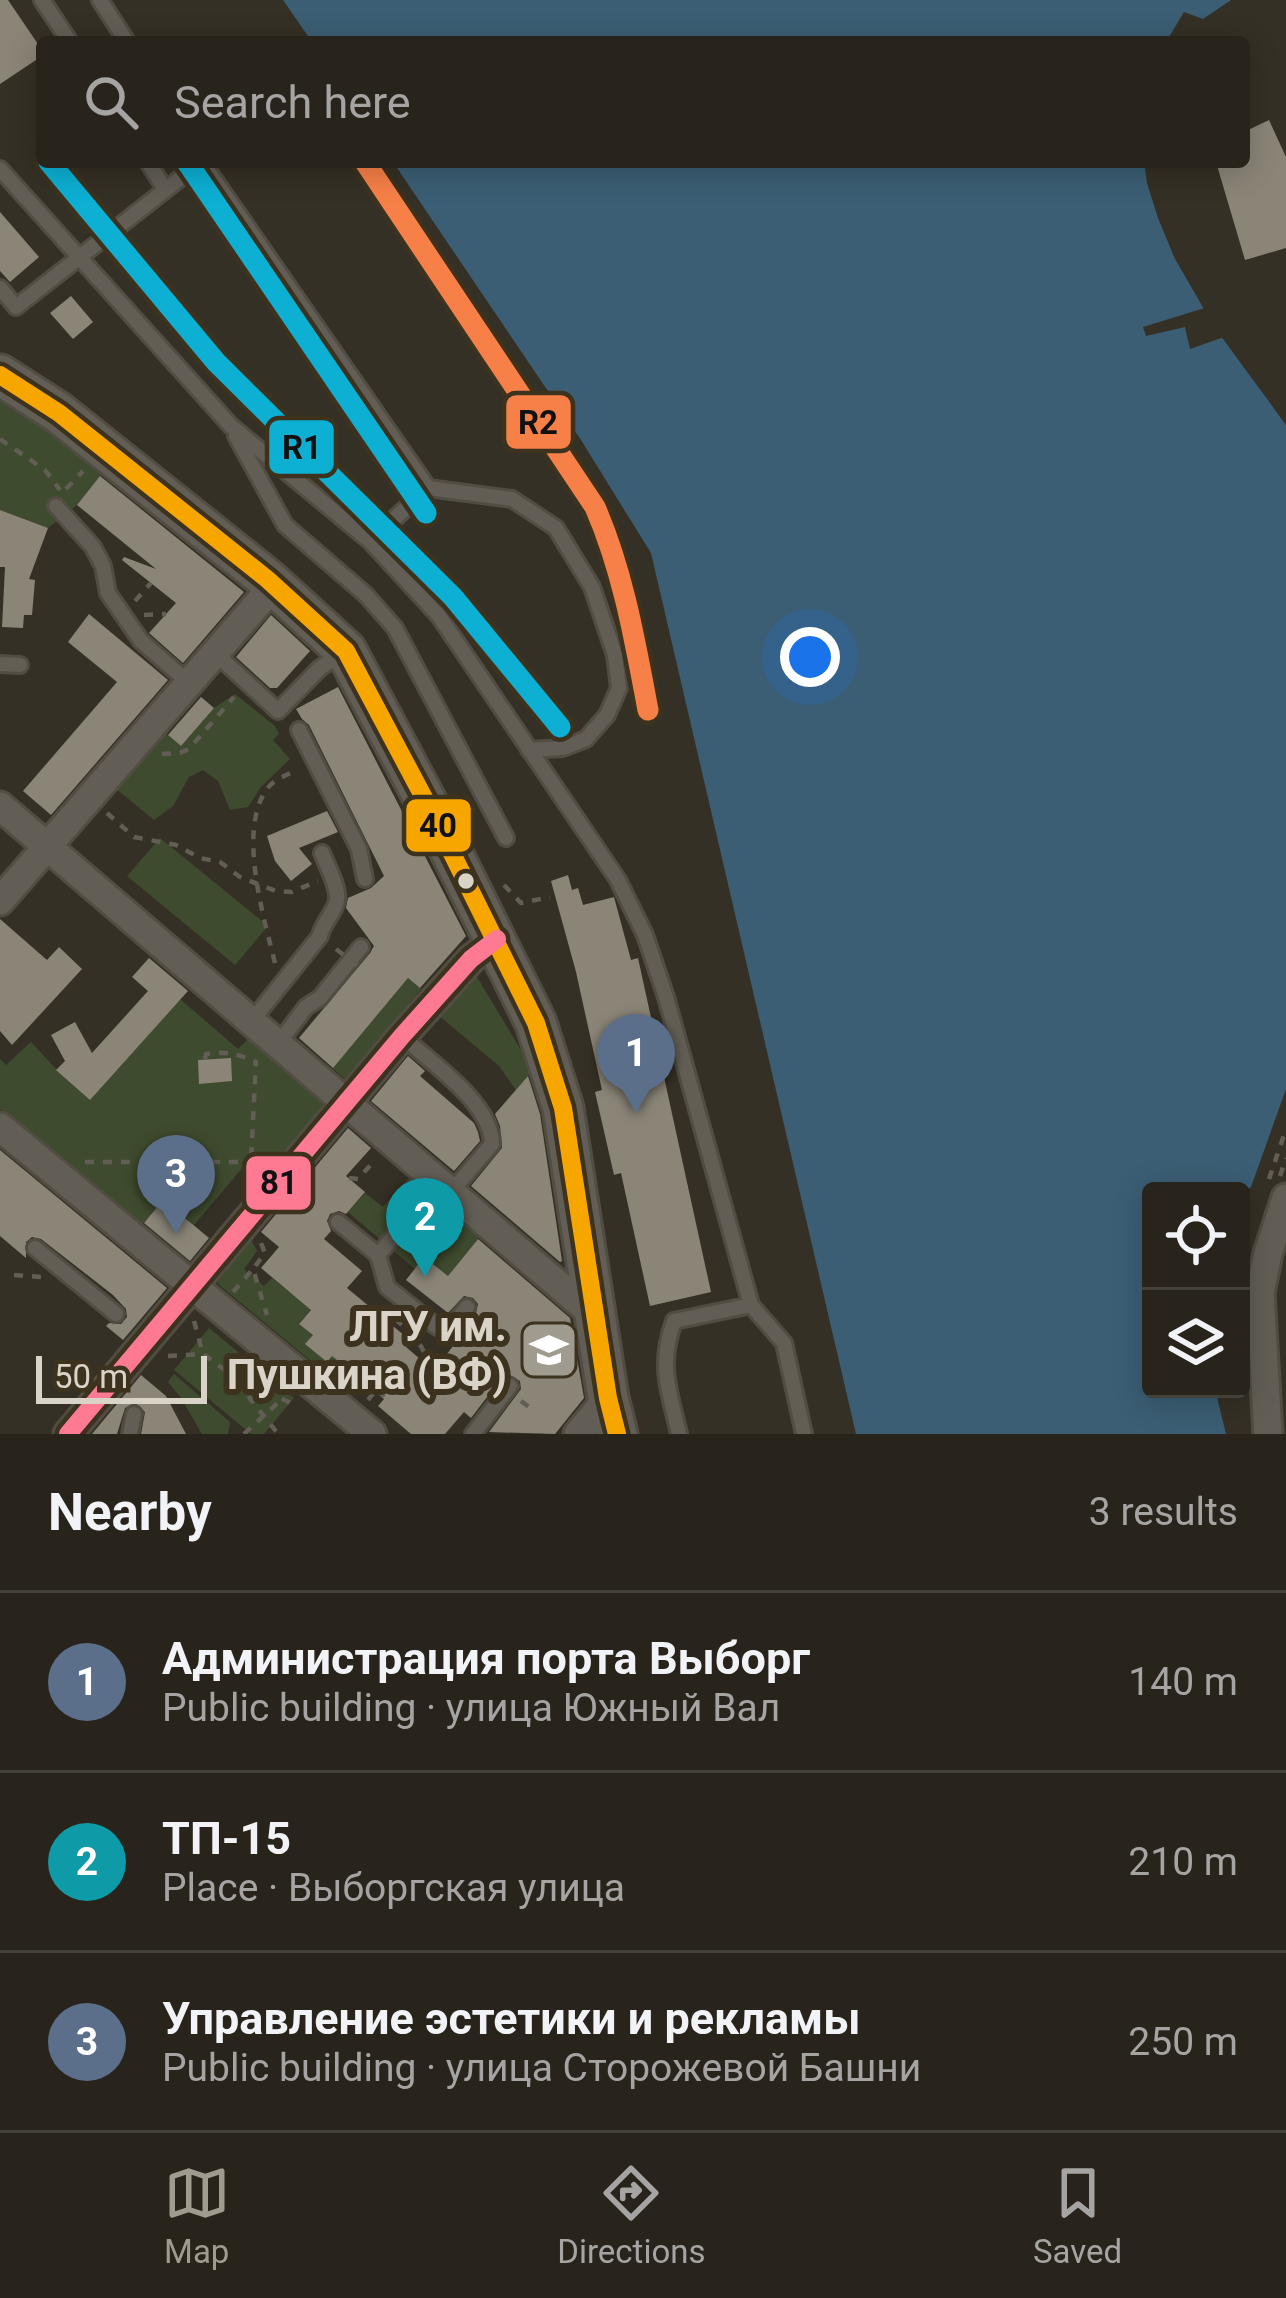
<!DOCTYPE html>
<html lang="en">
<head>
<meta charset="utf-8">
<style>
  body { margin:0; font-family:Roboto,sans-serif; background:#343029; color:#f1f3f6 }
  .controls { position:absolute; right:36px; bottom:36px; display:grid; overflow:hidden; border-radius:12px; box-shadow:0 6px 30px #0003 }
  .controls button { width:108px; height:108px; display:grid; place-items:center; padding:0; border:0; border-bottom:3px solid #44413b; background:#28241c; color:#f1f3f6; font:60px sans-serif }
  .scale { position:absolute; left:36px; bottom:30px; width:171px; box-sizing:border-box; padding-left:12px; border:6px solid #dad4c8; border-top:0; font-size:33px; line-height:42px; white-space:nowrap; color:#dad4c8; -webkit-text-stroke:9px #3c321e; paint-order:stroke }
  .you { position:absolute; left:810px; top:657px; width:42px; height:42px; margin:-30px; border:9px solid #fff; border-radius:50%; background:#1a73e8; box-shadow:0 0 0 18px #1a73e833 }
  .badge { display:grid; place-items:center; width:78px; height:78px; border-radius:50%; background:#a09b8f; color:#fff; font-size:39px; font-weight:700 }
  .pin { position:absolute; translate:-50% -99px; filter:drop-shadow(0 3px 6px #0008) }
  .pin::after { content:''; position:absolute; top:63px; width:42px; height:36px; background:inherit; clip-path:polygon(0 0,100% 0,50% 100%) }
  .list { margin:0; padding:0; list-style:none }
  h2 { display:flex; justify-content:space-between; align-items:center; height:156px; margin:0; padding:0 48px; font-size:51px }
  h2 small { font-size:39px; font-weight:400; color:#a5a4a3 }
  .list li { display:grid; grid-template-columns:78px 1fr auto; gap:36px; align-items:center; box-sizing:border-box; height:180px; padding:0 48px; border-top:3px solid #44413b }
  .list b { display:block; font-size:45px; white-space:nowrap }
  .list p { margin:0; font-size:39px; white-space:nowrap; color:#a5a4a3 }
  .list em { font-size:39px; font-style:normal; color:#a5a4a3 }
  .icon { flex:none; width:66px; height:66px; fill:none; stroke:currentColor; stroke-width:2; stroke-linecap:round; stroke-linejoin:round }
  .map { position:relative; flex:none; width:1286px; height:1434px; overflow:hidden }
  .search { position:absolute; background:#28241c; box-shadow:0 6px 30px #0003; left:36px; right:36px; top:36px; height:132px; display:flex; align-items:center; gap:30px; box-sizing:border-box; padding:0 42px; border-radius:12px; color:#a5a4a3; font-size:45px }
  .sheet { height:696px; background:#28241c }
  nav { display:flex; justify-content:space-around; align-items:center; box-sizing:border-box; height:168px; border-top:3px solid #44413b; background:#28241c; font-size:33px; color:#a5a4a3 }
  nav a { display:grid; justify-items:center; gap:6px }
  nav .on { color:#a09b8f }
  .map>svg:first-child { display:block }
</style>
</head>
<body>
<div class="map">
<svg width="1286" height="1434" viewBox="0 0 1286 1434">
  <rect width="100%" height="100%" fill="#353025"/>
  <path fill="#3f4b2e" d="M0,402L47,431L101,475L77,505L48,528L0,510Z
    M235,694L275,726L279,734L273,740L290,759L261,787L248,807L230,810L218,781L203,770L189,777L173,806L154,820L115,788L163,731L181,746L214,708Z
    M160,838L268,926L235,965L127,876Z
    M477,977L533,1070L516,1090L499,1066L437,1014L468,978Z
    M408,978L421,989L345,1079L332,1068Z
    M180,999L238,1049L249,1038L326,1105L279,1161L249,1160L194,1225L180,1213L174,1219L159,1206L140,1227L0,1109V1059L6,1065L31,1042L57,1070L90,1099Z
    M409,1178L479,1237L448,1276L425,1257L415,1269L348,1212L365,1193L383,1207Z
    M250,1238L257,1251L244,1269L264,1286L272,1278L293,1295L315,1305L299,1323L313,1335L306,1344L332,1356L367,1385L354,1384L342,1387L217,1283Z
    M209,1328L294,1398L264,1434H251L174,1370Z
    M174,1374L230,1422L228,1434H202L181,1398L168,1382Z"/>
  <path fill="#3b5e74" d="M283,0H1231L1203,19L1184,12L1166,42H312Z
    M393,162H1144L1147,183L1158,218L1175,259L1215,328L1286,425V1089L1251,1187L1241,1194V1191H1151V1389H1215L1226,1434H856L651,553L581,440Z"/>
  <path fill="#353025" d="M1208,307L1227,336L1190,349L1185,327L1146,336L1143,327Z"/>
  <path fill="#8b8578" d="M0,0H8L42,50V56L0,84Z
    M1269,120L1286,157V248L1245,260L1216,162H1244V132Z
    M0,212L39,257L10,282L0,271Z
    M71,296L93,322L73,339L50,313Z
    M100,476L244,592L183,663L149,633L176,603L122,560L124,557L156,569L77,505Z
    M0,510L48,528L29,579L35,580L32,615H24L23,628L2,627L5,567H0Z
    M89,614L168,680L51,815L23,791L117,682L68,642Z
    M271,615L310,651L277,688H270L236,657Z
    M338,687L466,936L420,988L408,978L333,1068L299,1038L370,953L374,946L346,908L348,898L371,888L384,876L309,725L302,719L296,709Z
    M201,697L214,708L181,746L168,735Z
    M327,811L338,832L299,848L312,864L291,881L275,861L267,836Z
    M568,875L572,890L578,888L583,905L614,897L631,960L638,958L711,1292L650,1306L621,1173L614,1175L595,1092L602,1090L576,972L551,881Z
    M0,919L47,960L59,947L82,969L12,1045L0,1031Z
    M149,958L188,991L90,1100L56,1070L65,1061L51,1035L75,1022L92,1053L148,991L132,977Z
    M408,1056L425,1071L420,1076L474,1123L478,1132L480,1141L454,1171L371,1101Z
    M231,1058L232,1081L199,1084L198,1060Z
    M528,1076L540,1114L562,1261L560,1262L471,1186L502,1148L500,1126L495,1114Z
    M348,1128L371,1148L346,1176L365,1192L346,1214L339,1211L330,1214L327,1221L331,1231L324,1239L362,1271L347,1288L411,1341L406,1347L434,1371L466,1329L476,1313L478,1304L473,1298L464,1296L448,1313L406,1280L424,1257L448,1276L478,1239L570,1318L584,1398L555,1434L489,1432L521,1389L520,1381L510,1375L501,1379L471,1418L464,1412L445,1434H411L378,1406L384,1399L332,1356L327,1362L305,1344L313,1335L299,1324L311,1310L261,1268L279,1247L261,1232Z
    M0,1150L167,1288L123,1340L106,1326L109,1323L121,1324L127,1317L126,1309L113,1295L41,1239L32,1237L26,1242V1258L0,1236Z
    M159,1205L174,1219L179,1213L209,1238L190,1261L144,1223Z
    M141,1375L166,1396L186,1434H141L145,1412L135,1403L125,1408L117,1434H92Z"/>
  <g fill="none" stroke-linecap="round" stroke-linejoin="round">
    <defs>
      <path id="lane" d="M42,0L70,42
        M100,0L127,42
        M148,162L165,189
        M202,162L428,488L370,541
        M0,169L231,426L370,541L439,616L618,880L645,935L666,997L751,1305L784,1343L804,1434
        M0,288L16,307L201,162
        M236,436L285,525L366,595L395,628L506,838
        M428,488L512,499L556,528L592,587L615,655L619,688L607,715L586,739L563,748L529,750
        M56,506L93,547L103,566L108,593L141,641L189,683
        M215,653L278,711L320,668L341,654
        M0,664L20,665
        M299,730L359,849L365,879
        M251,1022L320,936C322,923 335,913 337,900C339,887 327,866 322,853
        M402,1036C432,1064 491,1102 492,1144L451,1192
        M278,1044L306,1007L320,998L361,947
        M338,1222L378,1255L387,1287L437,1327L453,1325L467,1307
        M35,1248L116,1314
        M378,1255L439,1183
        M130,1434L134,1414
        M473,1434L510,1386
        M679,1434C669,1390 658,1366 674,1321L751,1305"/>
      <path id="street" d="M0,806L595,1316
        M0,901L274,585
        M0,1127L372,1434
        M68,1434L402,1036L471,959L497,939
        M578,1434L608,1398
        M1268,1434L1260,1293L1268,1253L1286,1198"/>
      <path id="secondary" d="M0,375L59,413L267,579L346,651L432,813L536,1023L563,1108L608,1398L617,1434"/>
    </defs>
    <use href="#lane" stroke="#514d43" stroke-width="20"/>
    <use href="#street" stroke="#514d43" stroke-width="33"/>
    <use href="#secondary" stroke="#514d43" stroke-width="45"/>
    <path stroke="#625e56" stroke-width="4.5" stroke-dasharray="9 9" stroke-linecap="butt" d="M0,439L45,470L60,490
      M66,489L83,471
      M135,601L151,583
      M144,615L166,614
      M162,754L180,753L189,749L234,697
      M107,813L134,837L176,845L200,858L220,862L240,877L276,891L292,892L318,881
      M504,885L521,903L550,897
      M275,963C264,918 237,830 267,789C274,779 288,775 298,769
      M205,1059L206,1054C225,1051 239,1054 256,1062
      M85,1162H251
      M253,1174L251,1162L256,1060
      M1280,1176L1286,1158
      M349,1178L358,1179L376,1159
      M1269,1179L1286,1129
      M261,1243L265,1253L253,1269L267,1315
      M14,1275L41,1277
      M233,1292L253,1269
      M395,1319L416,1337L431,1365L436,1369
      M194,1321L203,1354
      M168,1356L203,1354L233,1376L293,1404
      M237,1382L278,1434
      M368,1400L376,1390L383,1395L384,1392
      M521,1401L529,1407L528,1410
      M244,1434L282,1399"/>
    <use href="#lane" stroke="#625e56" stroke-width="14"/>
    <use href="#street" stroke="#625e56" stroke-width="27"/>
    <use href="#secondary" stroke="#625e56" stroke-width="39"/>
    <path stroke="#625e56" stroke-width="4.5" stroke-dasharray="9 9" stroke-linecap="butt" d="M336,949L358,966"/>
    <defs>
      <path id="bus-1" d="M0,375L59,413L267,579L346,651L432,813L536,1023L563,1108L608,1398L617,1434"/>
      <path id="bus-2" d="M68,1434L402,1036L471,959L497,939"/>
    </defs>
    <use href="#bus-1" stroke="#3c321e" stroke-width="27"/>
    <use href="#bus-2" stroke="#3c321e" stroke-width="27"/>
    <use href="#bus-1" stroke="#f7a600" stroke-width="18"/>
    <use href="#bus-2" stroke="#fe7a93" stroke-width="18"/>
    <defs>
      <path id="rail-1" d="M49,162L216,362L453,597L560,727
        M187,162L426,513"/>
      <path id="rail-2" d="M365,162L595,507C623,571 635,641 648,710"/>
    </defs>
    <use href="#rail-1" stroke="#3c321e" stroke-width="30"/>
    <use href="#rail-2" stroke="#3c321e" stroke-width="30"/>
    <use href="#rail-1" stroke="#0dafd3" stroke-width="21"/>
    <use href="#rail-2" stroke="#f78048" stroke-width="21"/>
  </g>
  <defs>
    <symbol id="university-square" viewBox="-11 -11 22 22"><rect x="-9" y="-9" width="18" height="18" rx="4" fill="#a09b8f" stroke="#3c321e"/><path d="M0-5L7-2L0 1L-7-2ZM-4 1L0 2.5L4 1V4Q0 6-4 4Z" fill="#fff"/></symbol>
  </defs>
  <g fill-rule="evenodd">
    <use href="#university-square" x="516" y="1317" width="66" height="66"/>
  </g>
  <circle fill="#dad4c8" stroke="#3c321e" stroke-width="4.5" cx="466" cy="881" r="10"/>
  <g text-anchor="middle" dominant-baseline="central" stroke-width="12" stroke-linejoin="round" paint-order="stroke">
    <g font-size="42" font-weight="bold" fill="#dad4c8" stroke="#3c321e" text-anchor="end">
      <text x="507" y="1326">ЛГУ им.<tspan x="507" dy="48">Пушкина (ВФ)</tspan></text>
    </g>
  </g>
  <g stroke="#3c321e" stroke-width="4.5">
    <rect x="504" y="393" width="69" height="58" rx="12" fill="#f78048"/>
    <rect x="267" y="418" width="69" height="58" rx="12" fill="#0dafd3"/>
    <rect x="404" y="797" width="69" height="57" rx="12" fill="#f7a600"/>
    <rect x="244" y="1154" width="69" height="58" rx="12" fill="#fe7a93"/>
  </g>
  <g font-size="33" text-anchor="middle" font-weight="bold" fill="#111">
    <text x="538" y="434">R2</text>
    <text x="302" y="459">R1</text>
    <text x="438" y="837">40</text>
    <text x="279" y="1194">81</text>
  </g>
</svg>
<div class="controls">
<button><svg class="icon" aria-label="locate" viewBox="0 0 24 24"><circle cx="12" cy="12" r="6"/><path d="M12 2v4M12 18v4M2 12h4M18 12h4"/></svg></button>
<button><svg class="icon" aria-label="layers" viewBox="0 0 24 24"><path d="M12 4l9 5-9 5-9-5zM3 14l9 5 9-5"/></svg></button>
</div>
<div class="scale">50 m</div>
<div class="you"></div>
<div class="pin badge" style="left:636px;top:1113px;background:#5c6f8a">1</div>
<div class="pin badge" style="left:425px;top:1277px;background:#0f9aa8">2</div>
<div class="pin badge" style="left:176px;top:1234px;background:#5c6f8a">3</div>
<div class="search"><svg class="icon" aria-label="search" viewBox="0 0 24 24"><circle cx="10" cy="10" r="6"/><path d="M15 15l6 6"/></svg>Search here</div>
</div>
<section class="sheet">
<h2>Nearby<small>3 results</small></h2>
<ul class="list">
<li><span class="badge" style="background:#5c6f8a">1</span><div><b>Администрация порта Выборг</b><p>Public building · улица Южный Вал</p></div><em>140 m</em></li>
<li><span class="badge" style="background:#0f9aa8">2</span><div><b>ТП-15</b><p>Place · Выборгская улица</p></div><em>210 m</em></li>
<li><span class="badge" style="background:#5c6f8a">3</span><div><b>Управление эстетики и рекламы</b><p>Public building · улица Сторожевой Башни</p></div><em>250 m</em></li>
</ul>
</section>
<nav>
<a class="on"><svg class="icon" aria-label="map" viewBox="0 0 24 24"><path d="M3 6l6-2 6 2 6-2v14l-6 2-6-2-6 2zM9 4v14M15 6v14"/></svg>Map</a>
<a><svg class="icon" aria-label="directions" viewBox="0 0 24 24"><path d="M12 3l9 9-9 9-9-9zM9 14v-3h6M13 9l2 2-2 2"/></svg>Directions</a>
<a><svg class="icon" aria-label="saved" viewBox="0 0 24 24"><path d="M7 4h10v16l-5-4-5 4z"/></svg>Saved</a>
</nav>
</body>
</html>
